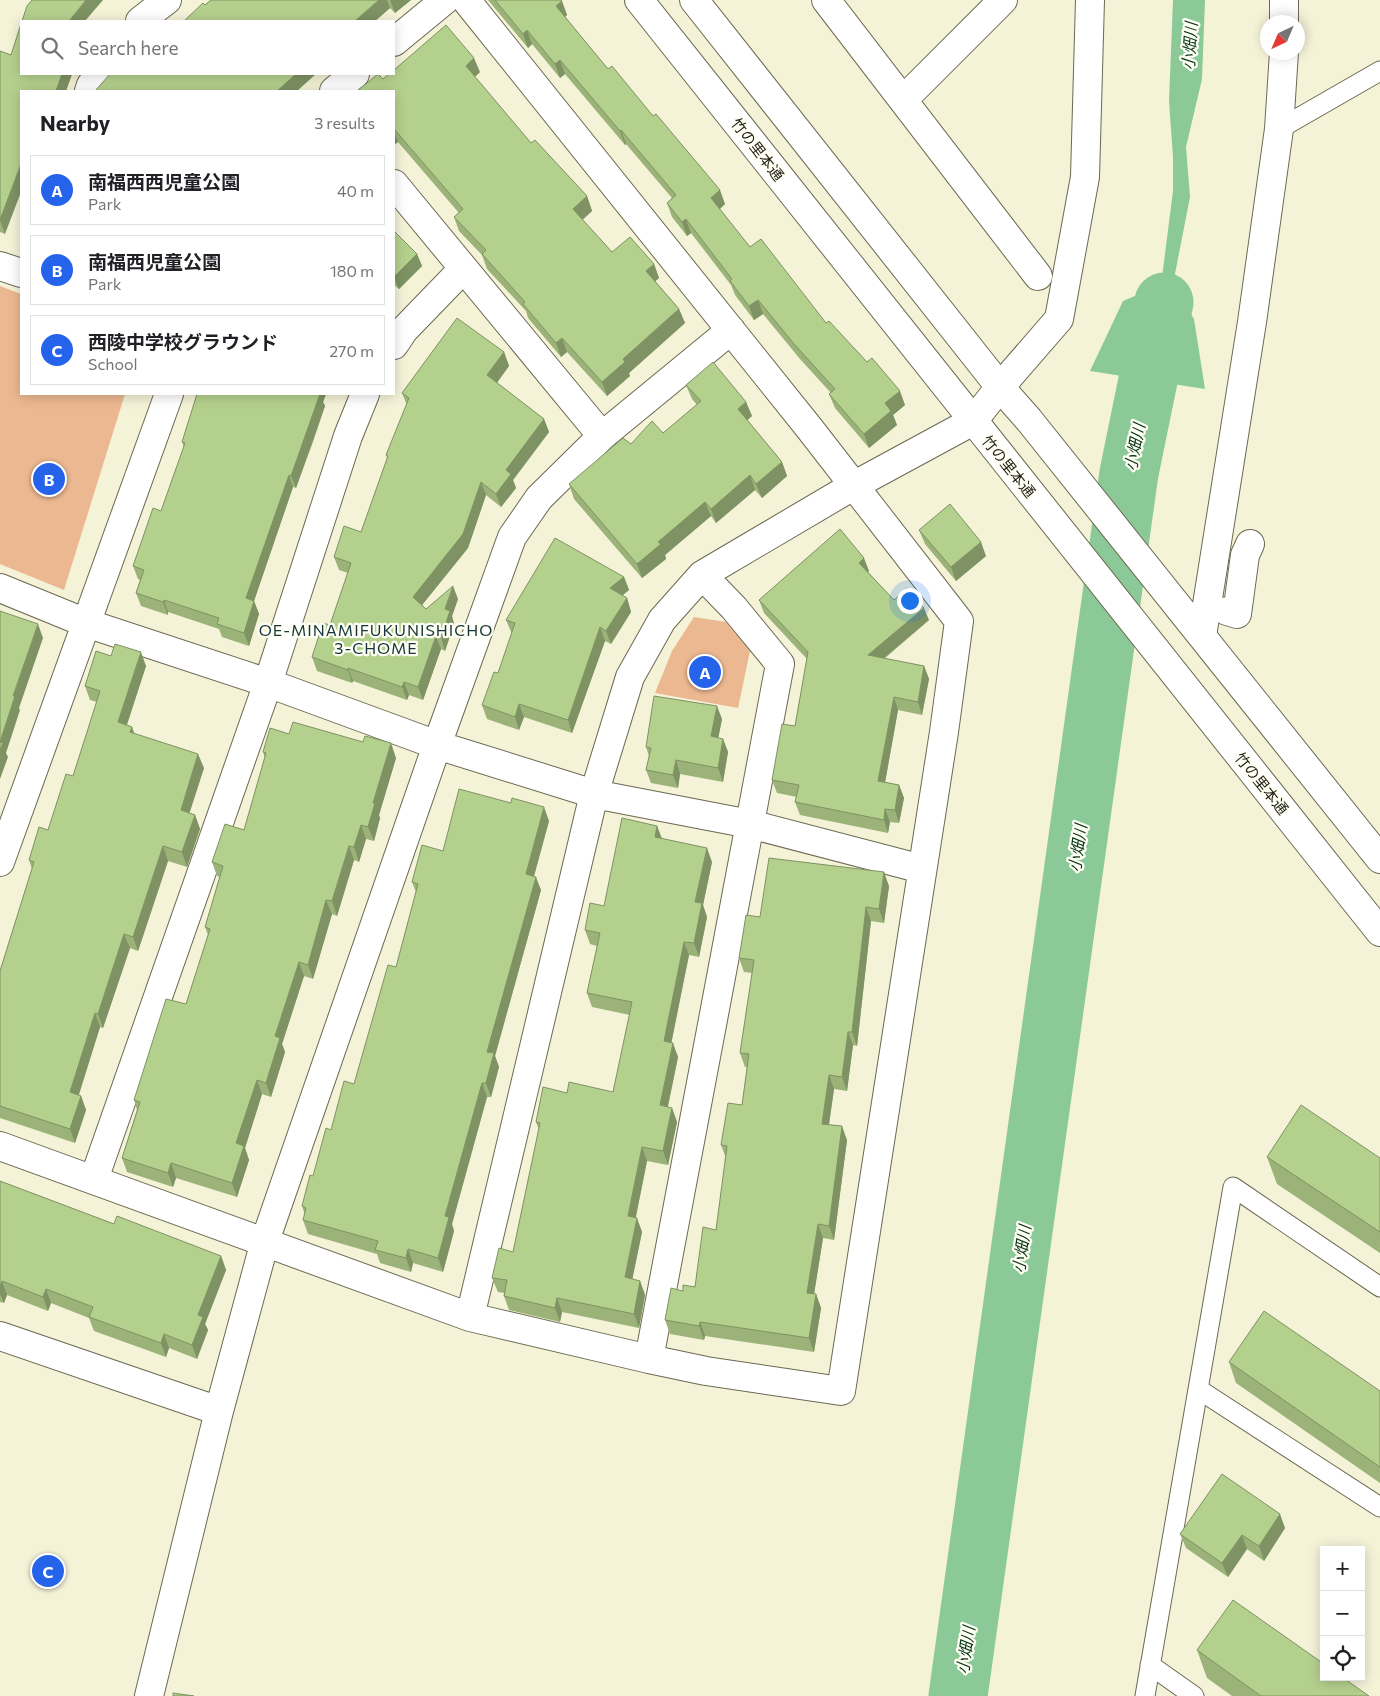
<!DOCTYPE html>
<html lang="en">
<head>
<meta charset="utf-8">
<style>
  body { margin:0; font-family:Commissioner,"Noto Sans JP",sans-serif; background:#f6f6f6; color:#202124 }
  .controls { position:absolute; right:15px; bottom:15px; display:grid; overflow:hidden; border-radius:0px; box-shadow:0 2px 12px #0003 }
  .controls button { width:45px; height:45px; display:grid; place-items:center; padding:0; border:0; border-bottom:1px solid #e0e0e0; background:#fff; color:#202124; font:25px sans-serif }
  .compass { position:absolute; left:1260px; top:15px; width:45px; height:45px; border-radius:50%; background:#fff; box-shadow:0 2px 12px #0003; rotate:224deg }
  .you { position:absolute; left:909px; top:600px; width:18px; height:18px; margin:-12px; border:4px solid #fff; border-radius:50%; background:#1a73e8; box-shadow:0 0 0 8px #1a73e833 }
  .badge { display:grid; place-items:center; width:32px; height:32px; border-radius:50%; background:#2563eb; color:#fff; font-size:16px; font-weight:700 }
  .pin { position:absolute; translate:-50% -50%; border:2px solid #fff; box-shadow:0 1px 5px #0006 }
  .list { margin:0; padding:0; list-style:none }
  h2 { display:flex; justify-content:space-between; align-items:center; height:65px; margin:0; padding:0 20px; font-size:21px }
  h2 small { font-size:16px; font-weight:400; color:#757577 }
  .list li { display:grid; grid-template-columns:32px 1fr auto; gap:15px; align-items:center; box-sizing:border-box; height:70px; margin:0 10px 10px; padding:0 10px; border:1px solid #e0e0e0; border-radius:0px }
  .list b { display:block; font-size:19px; white-space:nowrap }
  .list p { margin:0; font-size:16px; white-space:nowrap; color:#757577 }
  .list em { font-size:16px; font-style:normal; color:#757577 }
  .icon { flex:none; width:28px; height:28px; fill:none; stroke:currentColor; stroke-width:2; stroke-linecap:round; stroke-linejoin:round }
  .map { position:relative; flex:none; width:1380px; height:1696px; overflow:hidden }
  .search { position:absolute; background:#fff; box-shadow:0 2px 12px #0003; left:20px; top:20px; width:375px; height:55px; display:flex; align-items:center; gap:12px; box-sizing:border-box; padding:0 18px; border-radius:0px; color:#757577; font-size:19px }
  .panel { position:absolute; background:#fff; box-shadow:0 2px 12px #0003; left:20px; top:90px; width:375px; height:305px; border-radius:0px }
  .map>svg:first-child { display:block }
</style>
</head>
<body>
<div class="map">
<svg width="1380" height="1696" viewBox="0 0 1380 1696">
  <rect width="100%" height="100%" fill="#f4f2d7"/>
  <path fill="#ecb891" d="M0,286L21,294V394H125L64,590L0,564Z
    M694,617L726,622L750,651L738,708L655,693L672,651Z"/>
  <path fill="#8bca98" d="M1173,0H1205L1202,79L1186,147L1190,197L1173,284L1194,319L1205,389L1090,371L1123,301L1161,285L1173,191V157L1169,101Z"/>
  <g fill="none" stroke-linecap="round" stroke-linejoin="round">
    <path stroke="#8bca98" stroke-width="59" d="M958,1696L1129,473L1164,302"/>
    <defs>
      <path id="service" d="M1279,129L1380,71
        M1198,1389L1380,1507
        M1150,1665L1194,1696
        M1145,1696L1233,1187L1380,1287"/>
      <path id="pedestrian" d="M1227,611L1237,614L1245,555L1250,544"/>
      <path id="minor" d="M826,0L1038,276
        M140,21L167,0
        M394,42L445,0
        M89,91L91,85L100,74
        M334,91L355,74
        M903,100L1003,0
        M394,184L602,436
        M0,266L21,273
        M394,345L404,330L463,269
        M0,588L86,623L268,683L437,745L594,794L750,824L922,869
        M0,862L169,394
        M0,1146L470,1317L649,1359L706,1371L841,1391L944,732L959,621L810,429L466,0
        M94,1179L268,683L348,436L365,394
        M470,1317L594,794L630,677L662,620L702,575L853,486L973,421L1000,387
        M0,1336L219,1411
        M649,1359L780,664L734,608L702,575
        M149,1696L219,1411L265,1241L437,745L512,537L539,498L602,436L731,330"/>
      <path id="tertiary" d="M639,0L1380,932
        M694,0L1000,387L1029,420L1380,859
        M1284,22V0
        M1000,387L1059,319L1085,177L1090,0
        M1202,636L1252,322L1279,129L1284,52"/>
    </defs>
    <use href="#service" stroke="#6b6952" stroke-width="21"/>
    <use href="#pedestrian" stroke="#6b6952" stroke-width="30"/>
    <use href="#minor" stroke="#6b6952" stroke-width="30"/>
    <use href="#tertiary" stroke="#6b6952" stroke-width="30"/>
    <use href="#service" stroke="#fff" stroke-width="19"/>
    <use href="#pedestrian" stroke="#fff" stroke-width="28"/>
    <use href="#minor" stroke="#fff" stroke-width="28"/>
    <use href="#tertiary" stroke="#fff" stroke-width="28"/>
  </g>
  <path fill="#9bb379" d="M211,0H411L395,13L390,8L375,21H184Z
    M488,0H561L567,15L565,17L608,69L725,204L720,209L750,247L826,323L905,405L893,415L897,425L869,448L835,408L829,394L831,393L800,359L763,314L754,320L735,295L731,285L691,233L687,236L672,217L667,203L672,198L626,144L625,145L565,74L560,78L532,44L528,48Z
    M0,51L72,74L66,91H21L5,234L0,232Z
    M480,72L475,77L531,143L587,196L592,211L582,220L612,252L654,264L659,278L655,281L679,309L685,323L629,373L630,376L607,396L567,352L561,357L528,318L526,311L487,269L482,255L459,231L454,217L459,213L398,142L394,145V91L383,79Z
    M394,231L417,254L422,266L399,289L394,285Z
    M504,352L509,366L497,383L544,419L549,432L513,480L516,488L501,507L486,495L468,548L422,605L426,609L458,599L452,616L454,624L445,651L441,649L423,700L409,695L407,700L353,681L352,683L317,671L312,657L330,625L348,573L339,570L334,557L361,532L387,458L386,455L407,405L402,393Z
    M686,385L746,402L752,416L747,420L782,462L787,476L762,498L755,490L716,523L711,516L665,555L666,559L642,578L574,499L569,484L631,444L663,433L697,405L692,399Z
    M197,394H326L323,402L325,406L313,442L296,488L293,487L254,601L259,614L249,646L222,637L219,629L168,612V615L141,606L136,593L140,580L138,579L133,566L161,511L184,447L182,442Z
    M919,530L986,556L956,581L925,544Z
    M869,571L868,572L894,600L929,620L884,659L924,666L929,679L922,715L898,710L885,782L899,785L904,798L899,823L890,822L888,833L800,815L795,802L797,797L777,793L772,780L795,726L807,659L764,613L759,600Z
    M624,577L629,590L622,596L627,598L631,612L611,644L605,641L572,733L524,717L519,730L487,719L482,705L498,673L512,634L506,620Z
    M111,656L146,666L127,725L132,727L134,734L204,768L189,813L195,815L200,829L187,867L168,861L138,951L130,948L103,1028L100,1027L79,1095L81,1096L86,1110L75,1143L0,1118V971L32,869L29,860L48,830L73,776L97,702L90,700L85,686Z
    M722,719L718,738L723,739L728,752L723,782L680,774L678,788L651,783L646,770L649,756L646,747Z
    M289,734L396,758L379,815L380,818L374,841L366,839L359,862L354,860L337,916L332,914L313,979L304,976L282,1044L285,1052L271,1097L262,1094L245,1148L249,1160L237,1197L176,1178L173,1187L127,1172L122,1158L137,1110L134,1100L186,1004L208,935L205,927L220,877L217,876L212,862L244,830L265,758L263,752Z
    M549,821L534,876L541,890L495,1056L499,1067L491,1097H487L452,1224L454,1231L443,1272L413,1263L411,1272L380,1263L377,1254L308,1234L303,1220L305,1215L302,1206L331,1130L354,1084L396,967L416,892L412,882L443,851Z
    M657,826L662,838L712,862L703,905L707,917L699,957L689,955L671,1042L678,1057L668,1107L672,1108L677,1122L668,1165L647,1161L636,1217L642,1232L632,1279L640,1281L645,1295L639,1328L562,1312L560,1322L509,1310L504,1296V1293L498,1292L492,1278L513,1252L539,1130L536,1122L567,1093L613,1092L630,1015L592,1007L587,993L597,946L590,944L585,930L604,906Z
    M889,886L884,923L871,921L857,1046L853,1045L847,1091L834,1089L829,1125L847,1140L834,1240L823,1238L814,1294H816L821,1308L814,1352L705,1336L704,1340L670,1334L665,1320L683,1291L695,1287L716,1230L726,1158L721,1145L742,1105L747,1067H745L740,1053L752,973L744,972L739,958L760,917Z
    M1267,1157L1380,1158V1253L1277,1184Z
    M0,1181L114,1224L221,1256L226,1270L205,1324L208,1330L197,1359L169,1348L166,1357L94,1331L89,1318L51,1303L48,1311L7,1295L4,1303L0,1302Z
    M1229,1362L1380,1391V1483L1236,1383Z
    M1285,1528L1264,1561L1247,1549L1228,1577L1186,1548L1180,1534Z
    M1197,1650L1369,1696H1232L1207,1678Z"/>
  <path fill="#7e9263" d="M86,0H103L85,21H69Z
    M379,0H387L390,8L375,21H355Z
    M390,0H411L395,13Z
    M562,1L567,15L561,20L556,6Z
    M527,30L532,44L528,48L523,34Z
    M474,58L480,72L471,80L466,66Z
    M560,60L565,74L560,78L555,64Z
    M62,74H72L66,91H56Z
    M296,74H316L297,91H277Z
    M621,130L626,144L625,145L620,131Z
    M394,132L398,142L394,145Z
    M21,164V192L5,234L0,220Z
    M720,190L725,204L716,212L711,198Z
    M587,196L592,211L578,224L573,209Z
    M686,219L691,233L687,236L682,222Z
    M417,254L422,266L399,289L394,277Z
    M654,264L659,278L651,285L646,271Z
    M758,300L763,314L754,320L749,306Z
    M679,309L685,323L629,373L630,376L607,396L602,382L623,359Z
    M562,338L567,352L561,357L556,343Z
    M504,352L509,366L492,389L487,375Z
    M900,391L905,405L893,415L897,425L869,448L864,434L885,403Z
    M318,394H326L323,402L325,406L296,488L291,476Z
    M746,402L752,416L743,424L738,409Z
    M544,419L549,432L513,480L516,488L501,507L496,494L506,470Z
    M782,462L787,476L762,498L756,484Z
    M289,475L293,487L254,601L259,614L249,646L244,633L246,598Z
    M750,475L755,490L716,523L711,509Z
    M481,482L486,495L468,548L418,610L413,597Z
    M705,502L711,516L665,555L666,559L642,578L637,564L658,542Z
    M981,542L986,556L956,581L951,567Z
    M864,558L869,571L864,576L859,563Z
    M624,577L629,590L615,601L610,588Z
    M453,586L458,599L452,616L454,624L445,651L441,637L445,609Z
    M627,598L631,612L611,644L606,631Z
    M164,600L168,612V615L163,602Z
    M924,608L929,620L872,668L868,655Z
    M38,624L43,638L19,708L20,710L6,753L8,757L0,779V742L13,696Z
    M600,627L605,641L572,733L568,720Z
    M436,636L441,649L423,700L418,687Z
    M141,652L146,666L123,736L118,722Z
    M924,666L929,679L922,715L918,702Z
    M348,668L353,681L352,683L348,670Z
    M404,682L409,695L407,700L402,687Z
    M894,697L898,710L883,794L878,781Z
    M519,704L524,717L519,730L515,717Z
    M717,706L722,719L716,750L711,736Z
    M132,727L137,741L130,732Z
    M723,739L728,752L723,782L718,768Z
    M391,743L396,758L379,815L380,818L374,841L368,827L373,803Z
    M198,754L204,768L186,824L181,810Z
    M676,760L680,774L678,788L673,775Z
    M899,785L904,798L899,823L895,810Z
    M544,807L549,821L531,887L526,874Z
    M885,809L890,822L888,833L884,820Z
    M195,815L200,829L187,867L182,852Z
    M361,825L366,839L359,862L354,847Z
    M657,826L662,840L655,837Z
    M163,846L168,861L138,951L133,937Z
    M349,846L354,860L337,916L332,901Z
    M707,848L712,862L703,905L707,917L699,957L694,943L695,902Z
    M884,872L889,886L884,923L879,909Z
    M536,877L541,890L495,1056L499,1067L491,1097L486,1083L487,1052Z
    M326,900L332,914L313,979L308,965Z
    M866,907L871,921L857,1046L852,1032Z
    M124,934L130,948L103,1028L98,1014Z
    M684,942L689,955L669,1055L664,1041Z
    M299,962L304,976L282,1044L285,1052L271,1097L266,1083L275,1036Z
    M95,1013L100,1027L75,1106L70,1092Z
    M848,1032L853,1045L847,1091L842,1077Z
    M673,1043L678,1057L665,1119L660,1105Z
    M829,1075L834,1089L827,1137L822,1124Z
    M257,1080L262,1094L245,1148L249,1160L237,1197L232,1183L236,1143Z
    M482,1083L487,1097L452,1224L454,1231L443,1272L438,1258L445,1216Z
    M81,1096L86,1110L75,1143L70,1129Z
    M672,1108L677,1122L668,1165L663,1151Z
    M842,1126L847,1140L834,1240L829,1226Z
    M642,1147L647,1161L633,1230L628,1216Z
    M171,1163L176,1178L173,1187L168,1173Z
    M637,1218L642,1232L630,1291L625,1277Z
    M818,1224L823,1238L812,1307L807,1293Z
    M408,1249L413,1263L411,1272L406,1258Z
    M221,1256L226,1270L205,1324L208,1330L197,1359L192,1345L198,1315Z
    M2,1281L7,1295L4,1303L0,1294V1286Z
    M640,1281L645,1295L639,1328L634,1314Z
    M46,1289L51,1303L48,1311L43,1297Z
    M816,1294L821,1308L814,1352L809,1338Z
    M557,1298L562,1312L560,1322L555,1308Z
    M700,1322L705,1336L704,1340L699,1326Z
    M164,1334L169,1348L166,1357L161,1343Z
    M1280,1514L1285,1528L1264,1561L1259,1546Z
    M1242,1535L1247,1549L1228,1577L1222,1563Z"/>
  <path fill="#b4d08d" stroke="#7e9263" d="M32,0H86L69,21H22L27,6Z
    M211,0H379L355,21H184L203,3L205,5Z
    M495,0H561L562,1L556,6L608,69L612,66L653,116L656,114L720,190L711,198L750,247L761,239L826,323L829,321L867,362L872,358L900,391L885,403L891,411L864,434L829,394L835,389L795,345L758,300L749,306L730,281L732,279L686,219L682,222L667,203L676,195L621,130L620,131L560,60L555,64L527,30L523,34Z
    M21,24V74H62L56,91H21V164L0,220V51L11,55Z
    M446,25L474,58L466,66L531,143L535,140L587,196L573,209L612,252L630,237L654,264L646,271L679,309L623,359L625,362L602,382L562,338L556,343L523,304L525,302L482,254L486,250L454,217L463,209L394,129V91H357L378,74L383,79L389,74H394V70Z
    M110,74H296L277,91H95Z
    M394,231L417,254L394,277Z
    M457,318L504,352L487,375L544,419L506,470L511,474L496,494L481,482L463,534L413,597L426,609L453,586L445,609L450,611L441,637L436,636L418,687L404,682L402,687L348,668V670L312,657L323,623L330,625L351,563L334,557L344,526L361,532L388,456L386,455L409,398L402,393Z
    M713,362L746,402L738,409L782,462L756,484L750,475L711,509L705,502L658,542L661,544L637,564L569,484L623,438L631,444L652,421L663,433L701,401L686,385Z
    M197,394H320L291,476L289,475L246,598L254,601L244,633L217,624L219,618L164,600L163,602L136,593L144,570L133,566L153,508L161,511L185,443L182,442Z
    M950,504L981,542L951,567L919,530Z
    M840,529L864,558L859,563L894,600L907,588L924,608L868,655L924,666L918,702L894,697L878,781L899,785L895,810L885,809L884,820L795,802L799,785L772,780L782,724L795,726L808,652L759,600Z
    M555,538L624,577L610,588L627,598L606,631L600,627L568,720L519,704L515,717L482,705L494,672L498,673L515,623L506,620Z
    M0,611L38,624L13,696H15L0,742L3,743L0,750Z
    M115,644L141,652L118,722L132,727L130,732L198,754L181,810L195,815L182,852L163,846L133,937L124,934L98,1014L95,1013L70,1092L81,1096L70,1129L0,1106V971L34,862L29,860L39,827L48,830L66,774L73,776L100,691L85,686L96,651L111,656Z
    M654,696L717,706L711,736L723,739L718,768L676,760L673,775L646,770L651,748L646,747Z
    M293,722L363,742L365,736L391,743L373,803H375L368,827L361,825L354,847L349,846L332,901L326,900L308,965L299,962L275,1036L280,1038L266,1083L257,1080L236,1143L244,1146L232,1183L171,1163L168,1173L122,1158L140,1102L134,1100L166,999L186,1004L210,929L205,927L223,866L212,862L225,824L244,830L266,753L263,752L270,728L289,734Z
    M459,789L511,803L512,798L544,807L526,874L536,877L487,1052L494,1053L486,1083H482L445,1216L449,1217L438,1258L408,1249L406,1258L375,1250L378,1241L303,1220L306,1208L302,1206L310,1175L313,1176L326,1128L331,1130L344,1081L354,1084L388,965L396,967L418,884L412,882L422,845L443,851Z
    M622,818L657,826L655,837L707,848L695,902L702,903L694,943L684,942L664,1041L673,1043L660,1105L672,1108L663,1151L642,1147L628,1216L637,1218L625,1277L640,1281L634,1314L557,1298L555,1308L504,1296L507,1280L492,1278L499,1248L513,1252L540,1123L536,1122L543,1087L567,1093L569,1082L613,1092L632,1002L587,993L600,933L585,930L590,903L604,906Z
    M769,858L884,872L879,909L866,907L852,1032H848L842,1077L829,1075L822,1124L842,1126L829,1226L818,1224L807,1293L816,1294L809,1338L700,1322L699,1326L665,1320L671,1288L683,1291V1285L695,1287L703,1227L716,1230L727,1146L721,1145L728,1103L742,1105L749,1054L740,1053L754,960L739,958L746,915L760,917Z
    M1301,1105L1380,1158V1232L1267,1157Z
    M0,1181L114,1224L117,1216L221,1256L198,1315L203,1317L192,1345L164,1334L161,1343L89,1317L93,1307L46,1289L43,1297L2,1281L0,1286Z
    M1264,1311L1380,1391V1467L1229,1362Z
    M1222,1474L1280,1514L1259,1546L1242,1535L1222,1563L1180,1534Z
    M1233,1600L1324,1664V1677H1342L1369,1696H1261L1197,1650Z
    M173,1693L194,1696H173Z"/>
  <g text-anchor="middle" dominant-baseline="central" stroke-width="4.5" stroke-linejoin="round" paint-order="stroke">
    <g font-size="15" fill="#1e1e14" stroke="#fffff4">
      <text transform="translate(758 149) rotate(52)">竹の里本通</text>
      <text transform="translate(1009 466) rotate(51)">竹の里本通</text>
      <text transform="translate(1262 783) rotate(51)">竹の里本通</text>
    </g>
    <g font-size="16" font-style="italic" fill="#073718" stroke="#fffff4">
      <text transform="translate(1189 46) rotate(-86)">小畑川</text>
      <text transform="translate(1134 447) rotate(-79)">小畑川</text>
      <text transform="translate(1077 848) rotate(-82)">小畑川</text>
      <text transform="translate(1021 1249) rotate(-82)">小畑川</text>
      <text transform="translate(965 1650) rotate(-82)">小畑川</text>
    </g>
    <g font-size="16" letter-spacing="1" fill="#16353e" stroke="#fffff4">
      <text x="376" y="629">OE-MINAMIFUKUNISHICHO<tspan x="376" dy="18">3-CHOME</tspan></text>
    </g>
  </g>
</svg>
<div class="controls">
<button>+</button>
<button>−</button>
<button><svg class="icon" aria-label="locate" viewBox="0 0 24 24"><circle cx="12" cy="12" r="6"/><path d="M12 2v4M12 18v4M2 12h4M18 12h4"/></svg></button>
</div>
<svg class="compass" viewBox="-18 -18 36 36"><path d="M0-13l5 13h-10z" fill="#e53935"/><path d="M0 13l5-13h-10z" fill="#757577"/></svg>
<div class="you"></div>
<div class="pin badge" style="left:705px;top:672px">A</div>
<div class="pin badge" style="left:49px;top:479px">B</div>
<div class="pin badge" style="left:48px;top:1571px">C</div>
<div class="search"><svg class="icon" aria-label="search" viewBox="0 0 24 24"><circle cx="10" cy="10" r="6"/><path d="M15 15l6 6"/></svg>Search here</div>
<section class="panel">
<h2>Nearby<small>3 results</small></h2>
<ul class="list">
<li><span class="badge">A</span><div><b>南福西西児童公園</b><p>Park</p></div><em>40 m</em></li>
<li><span class="badge">B</span><div><b>南福西児童公園</b><p>Park</p></div><em>180 m</em></li>
<li><span class="badge">C</span><div><b>西陵中学校グラウンド</b><p>School</p></div><em>270 m</em></li>
</ul>
</section>
</div>
</body>
</html>
